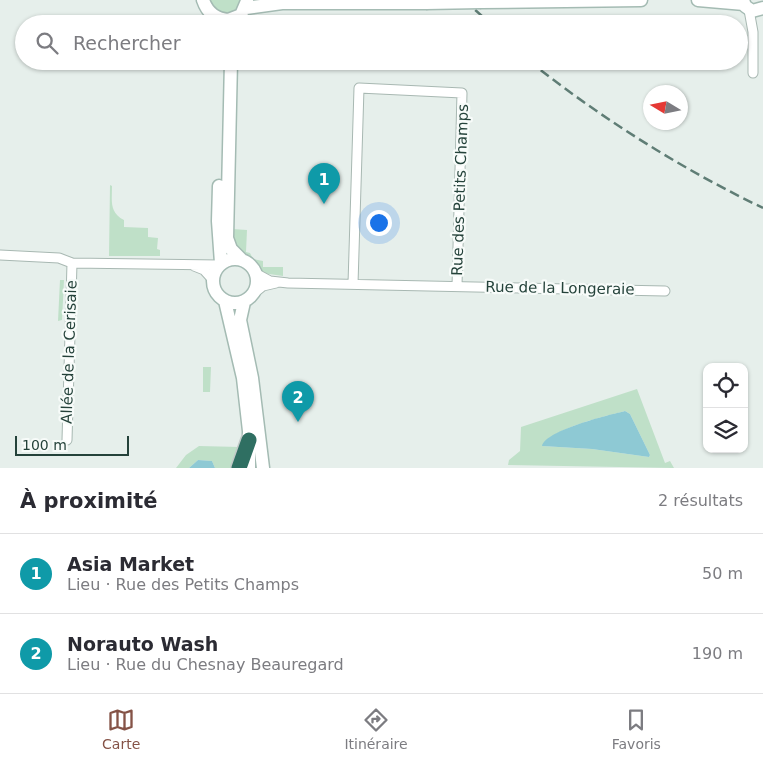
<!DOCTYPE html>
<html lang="fr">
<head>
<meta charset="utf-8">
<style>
  body { margin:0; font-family:"DejaVu Sans",sans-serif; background:#f2f2f3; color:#2b2b33 }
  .controls { position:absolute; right:15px; bottom:15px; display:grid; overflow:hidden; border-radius:10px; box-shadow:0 1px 4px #0004 }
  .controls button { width:45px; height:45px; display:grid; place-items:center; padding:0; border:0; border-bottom:1px solid #e1e1e2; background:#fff; color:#2b2b33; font:25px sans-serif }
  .compass { position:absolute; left:643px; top:85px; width:45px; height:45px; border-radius:50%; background:#fff; box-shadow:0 1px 4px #0004; rotate:280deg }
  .scale { position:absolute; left:15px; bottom:12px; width:114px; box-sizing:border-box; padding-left:5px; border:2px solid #24423a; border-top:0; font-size:14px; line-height:18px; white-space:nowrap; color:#24423a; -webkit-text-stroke:4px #f7fbf9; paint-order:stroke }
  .you { position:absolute; left:378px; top:222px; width:18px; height:18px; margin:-12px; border:4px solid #fff; border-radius:50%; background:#1a73e8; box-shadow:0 0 0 8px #1a73e833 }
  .badge { display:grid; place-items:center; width:32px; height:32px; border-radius:50%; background:#855347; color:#fff; font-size:16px; font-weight:700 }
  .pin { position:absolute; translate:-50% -41px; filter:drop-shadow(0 1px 2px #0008) }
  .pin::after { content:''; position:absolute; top:26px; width:18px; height:15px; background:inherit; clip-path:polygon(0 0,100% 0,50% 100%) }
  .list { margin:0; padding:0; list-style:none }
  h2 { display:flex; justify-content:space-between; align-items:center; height:65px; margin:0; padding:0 20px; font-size:21px }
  h2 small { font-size:16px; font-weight:400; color:#7c7c81 }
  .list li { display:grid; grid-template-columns:32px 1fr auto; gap:15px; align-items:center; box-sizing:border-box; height:80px; padding:0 20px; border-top:1px solid #e1e1e2 }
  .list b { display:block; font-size:19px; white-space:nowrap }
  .list p { margin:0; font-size:16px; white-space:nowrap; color:#7c7c81 }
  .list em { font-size:16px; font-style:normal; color:#7c7c81 }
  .icon { flex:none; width:28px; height:28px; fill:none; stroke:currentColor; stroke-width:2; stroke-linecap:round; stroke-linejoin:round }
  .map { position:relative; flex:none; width:763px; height:468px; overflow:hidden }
  .search { position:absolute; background:#fff; box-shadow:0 1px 4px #0004; left:15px; right:15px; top:15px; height:55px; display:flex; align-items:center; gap:12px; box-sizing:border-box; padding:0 18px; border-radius:28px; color:#7c7c81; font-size:19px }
  .sheet { height:225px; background:#fff }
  nav { display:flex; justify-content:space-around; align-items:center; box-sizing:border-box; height:70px; border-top:1px solid #e1e1e2; background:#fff; font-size:14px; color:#7c7c81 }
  nav a { display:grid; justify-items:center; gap:2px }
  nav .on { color:#855347 }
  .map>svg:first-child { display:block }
</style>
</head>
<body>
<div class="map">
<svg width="763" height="468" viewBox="0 0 763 468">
  <rect width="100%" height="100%" fill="#e6efeb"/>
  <path fill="#bfe0c8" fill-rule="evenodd" d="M210,0H240L236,9C225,17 216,11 210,0Z
    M110,185L112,186C112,201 109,212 124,220V227L148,228V237L158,238L157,249L160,250V256H109Z
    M232,229L247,230L246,252L250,253L253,259L263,261V267H283V276L262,273L255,263L234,246Z
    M60,280H64L62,320L58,321Z
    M203,367H211L210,392H203Z
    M637,389L665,463L670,461L674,468L508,465L509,460L520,451L521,427ZM625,411L630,414L650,455L649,457L592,449L542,446C555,427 603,417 625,411Z
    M199,446L240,447L234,468H215L212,461L198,460L189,468H176L186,455Z"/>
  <path fill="#8ec9d4" d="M625,411L630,414L650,455L649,457L592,449L542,446C546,430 609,415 625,411Z
    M198,460L212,461L215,468H189Z"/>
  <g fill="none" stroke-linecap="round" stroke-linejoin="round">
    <defs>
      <path id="street" d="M749,10L753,32V73
        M0,255L59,258L72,263L219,265
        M194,266L204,270L213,280
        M257,274L270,281L288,283L665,291
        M353,284L359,88L462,93L457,286
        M253,294L263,286L276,283
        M67,440L72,263"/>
      <path id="secondary" d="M203,0C207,12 215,19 228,20L241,15L247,1
        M698,0L744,4
        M743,0L745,6L752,11L763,8
        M481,2L641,0
        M246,8L282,3H426
        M231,61L227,238L231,249L241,259
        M219,186L218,221L221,263
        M213 281a22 22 0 1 1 44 0a22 22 0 1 1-44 0Z
        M225,301L243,378L249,431V468
        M244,302L240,320L252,378L263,468"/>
      <path id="highway" d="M239,468L249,440"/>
    </defs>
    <use href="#street" stroke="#a8b8b2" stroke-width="11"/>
    <use href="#secondary" stroke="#a4bbb3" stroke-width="15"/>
    <use href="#highway" stroke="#c2cac8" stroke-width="18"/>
    <use href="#street" stroke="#fff" stroke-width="9"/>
    <use href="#secondary" stroke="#fff" stroke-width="12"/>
    <use href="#highway" stroke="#2f6f62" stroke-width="15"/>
    <path stroke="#5f7d75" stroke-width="2.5" stroke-dasharray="10 5" stroke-linecap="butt" d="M464,0L491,24
      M529,61C601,118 680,168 763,208"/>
    <defs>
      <path id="secondary-bridge" d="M426,3L481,2"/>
    </defs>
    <use href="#secondary-bridge" stroke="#a4bbb3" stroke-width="15" stroke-linecap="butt"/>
    <use href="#secondary-bridge" stroke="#fff" stroke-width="12"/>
  </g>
  <g text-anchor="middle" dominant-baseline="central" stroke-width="4.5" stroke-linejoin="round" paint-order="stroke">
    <g font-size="15" fill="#24423a" stroke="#f7fbf9">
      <text transform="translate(460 190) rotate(-88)">Rue des Petits Champs</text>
      <text transform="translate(560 288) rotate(1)">Rue de la Longeraie</text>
      <text transform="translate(69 352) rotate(-88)">Allée de la Cerisaie</text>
    </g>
  </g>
</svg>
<div class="controls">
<button><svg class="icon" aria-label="locate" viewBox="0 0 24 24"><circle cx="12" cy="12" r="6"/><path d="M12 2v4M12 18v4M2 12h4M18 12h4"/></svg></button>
<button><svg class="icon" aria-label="layers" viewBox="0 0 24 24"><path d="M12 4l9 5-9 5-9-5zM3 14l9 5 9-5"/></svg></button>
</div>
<svg class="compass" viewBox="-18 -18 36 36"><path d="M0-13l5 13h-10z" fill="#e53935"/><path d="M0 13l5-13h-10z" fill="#7c7c81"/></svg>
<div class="scale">100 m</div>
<div class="you"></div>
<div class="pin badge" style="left:324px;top:204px;background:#0f9aa8">1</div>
<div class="pin badge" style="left:298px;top:422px;background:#0f9aa8">2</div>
<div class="search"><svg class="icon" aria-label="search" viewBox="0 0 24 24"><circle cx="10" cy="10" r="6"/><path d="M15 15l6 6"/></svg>Rechercher</div>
</div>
<section class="sheet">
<h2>À proximité<small>2 résultats</small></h2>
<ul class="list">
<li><span class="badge" style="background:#0f9aa8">1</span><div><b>Asia Market</b><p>Lieu · Rue des Petits Champs</p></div><em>50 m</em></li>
<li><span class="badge" style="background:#0f9aa8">2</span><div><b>Norauto Wash</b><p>Lieu · Rue du Chesnay Beauregard</p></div><em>190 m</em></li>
</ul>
</section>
<nav>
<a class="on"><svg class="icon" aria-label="map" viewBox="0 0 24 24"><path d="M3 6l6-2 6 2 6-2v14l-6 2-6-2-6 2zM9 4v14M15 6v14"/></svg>Carte</a>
<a><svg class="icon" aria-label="directions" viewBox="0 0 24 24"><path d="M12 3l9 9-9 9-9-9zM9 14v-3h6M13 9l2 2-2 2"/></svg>Itinéraire</a>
<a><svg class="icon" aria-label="saved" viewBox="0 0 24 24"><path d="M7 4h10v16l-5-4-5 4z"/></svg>Favoris</a>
</nav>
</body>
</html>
